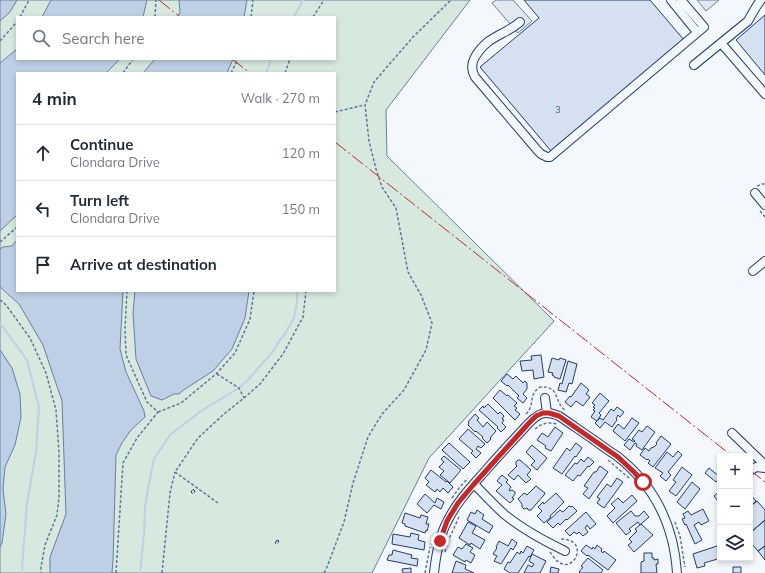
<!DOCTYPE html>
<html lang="en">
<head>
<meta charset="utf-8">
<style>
  body { margin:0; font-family:Mulish,sans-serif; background:#f6f6f7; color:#1f2937 }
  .controls { position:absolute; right:12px; bottom:12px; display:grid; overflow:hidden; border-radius:0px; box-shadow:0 2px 6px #0003 }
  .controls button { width:36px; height:36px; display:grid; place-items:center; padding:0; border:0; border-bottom:1px solid #e0e1e3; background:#fff; color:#1f2937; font:20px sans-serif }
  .stop { position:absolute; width:12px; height:12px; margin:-9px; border:3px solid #c62828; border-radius:50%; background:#fff }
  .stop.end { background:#c62828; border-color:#fff; box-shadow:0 1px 4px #0008 }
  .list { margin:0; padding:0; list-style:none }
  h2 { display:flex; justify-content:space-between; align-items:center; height:52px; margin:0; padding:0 16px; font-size:17px }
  h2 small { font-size:13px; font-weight:400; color:#747a83 }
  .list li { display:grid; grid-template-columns:26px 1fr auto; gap:12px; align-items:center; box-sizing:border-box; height:56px; padding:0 16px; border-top:1px solid #e0e1e3 }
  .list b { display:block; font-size:15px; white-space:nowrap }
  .list p { margin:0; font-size:13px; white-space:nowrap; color:#747a83 }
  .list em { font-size:13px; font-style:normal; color:#747a83 }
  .icon { flex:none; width:22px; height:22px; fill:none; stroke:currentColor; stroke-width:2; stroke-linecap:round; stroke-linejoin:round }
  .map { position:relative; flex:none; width:765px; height:573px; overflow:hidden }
  .search { position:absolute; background:#fff; box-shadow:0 2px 6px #0003; left:16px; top:16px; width:320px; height:44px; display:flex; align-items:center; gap:10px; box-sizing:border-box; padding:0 14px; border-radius:0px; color:#747a83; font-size:15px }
  .panel { position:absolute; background:#fff; box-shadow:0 2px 6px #0003; left:16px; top:72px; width:320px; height:220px; border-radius:0px }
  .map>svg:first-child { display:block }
</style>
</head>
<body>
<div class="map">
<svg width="765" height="573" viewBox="0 0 765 573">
  <rect width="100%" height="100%" fill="#f4f7fb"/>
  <path fill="#d7e8df" stroke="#687fa3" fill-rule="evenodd" d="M0,0H470L386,110L387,156L554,321L429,458L372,573H0ZM17,17H335V59H17ZM17,73H335V291H17Z"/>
  <path fill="#e3e8f0" stroke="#687fa3" d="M496,0H513L532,21L518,33L492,3Z
    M697,0H719L706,11Z"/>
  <path fill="#bed0e5" stroke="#687fa3" d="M0,0H17L10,12L0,21Z
    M51,0H147L143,17H42Z
    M179,0H247L244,17H178L180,12Z
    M17,49V59H120L106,73H17V215L0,231V63Z
    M155,59H233L227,73H143Z
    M17,240V291H123L120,349L126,372L144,411L145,417L131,430L122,443L116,455L113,560L112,573H50V557L66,514L62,401L43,345L19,304L0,287V249L3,247L12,246Z
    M135,291H249L245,318L232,349L213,371L182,391L179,394H174L162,400L151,396L136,359L133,313Z
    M0,350L12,368L20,394L21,417L15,445L5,467L3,489L6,514L2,543L0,547Z"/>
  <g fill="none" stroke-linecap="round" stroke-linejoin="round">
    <path stroke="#bed0e5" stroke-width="2" d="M294,17L303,0
      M266,73L271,59
      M0,323L27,360L39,407L36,452L27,503L22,568L23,573
      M140,573L144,534L145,508L148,488L154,459L170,435L201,411L239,388L249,379L262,364L274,350L279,341L285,334L294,318L297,302V291"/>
  </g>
  <path fill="#d5e0f0" stroke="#1d3f73" d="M524,0H650L684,40L551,151L480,67L539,18Z
    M765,15V75L736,40Z
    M541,355L544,377L534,379L533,370L522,371L520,361L532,360L531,356Z
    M552,358L559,360L560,358L566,360L560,379L554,377V376L552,375L553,373L548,372Z
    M568,361L577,364L572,384L569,383L566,392L558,390L560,383L562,384Z
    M507,374L513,379L516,376L523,383L525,381L527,383V389L523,394L527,398L523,403L517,398L519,396L508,385L507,386L501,381Z
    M581,383L589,390L586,394L590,397L583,406L576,401L571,407L565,402L570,396L571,397Z
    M500,390L507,396L508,395L517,403L514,406L517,408L515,410L520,414L515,420L493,398Z
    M600,393L609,401L599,413L601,415L597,421L591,417L595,411L593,410L595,408L593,407L595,405L592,403Z
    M488,404L498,414L500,412L504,416L502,419L504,420L502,423L506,427L501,432L497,428L498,427L479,410L483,406L484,408Z
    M617,407L624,412L620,417L618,415L616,419L617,420L612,427L605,422L600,428L595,423L600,418L603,420L611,409L614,411Z
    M475,414L479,418L477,420L483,427L487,422L496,431L490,438L491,439L487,443L482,438L483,437L476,431L475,432L468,425L469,423L468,422Z
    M632,418L639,423L625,441L613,431L618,424L624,429Z
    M647,426L655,432L642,450L636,446L637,444L635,443L630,450L624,445L629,439L634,442L635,441L632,439L639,430L642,432Z
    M555,427L563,433L551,451L545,448L546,446L537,440L542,433L548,437Z
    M468,429L485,444L481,448L478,446L476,449L481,453L476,458L471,453L473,451L459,439Z
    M661,436L671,444L653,467L648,463L650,461L648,459L647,460L640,455L645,448L649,451L651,448L654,447L657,444L656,443Z
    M449,443L470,462L463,469L442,450Z
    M576,443L582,448L576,457L575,456L562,474L553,468L567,448L570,451Z
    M532,445L547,458L537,470L531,465L535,461L526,452Z
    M678,451L682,455L668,472L671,475L666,481L660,476L663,473L655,468L667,452L673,457Z
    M444,456L461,470L450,483L440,475L444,471L439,467L444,462L441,459Z
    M588,457L594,462L589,467L588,466L580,476L578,475L573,481L565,475L575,463L577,464L581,459L584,462Z
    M518,460H520L531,470L527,475L531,479L526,483L518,475L514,480L508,475L517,466L516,465V462Z
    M600,466L608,472L589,499L583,494L588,488L584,486L594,472H596Z
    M682,467L692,475L676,496L669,491L676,482L673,480Z
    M709,468L720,477L716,482L705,473Z
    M431,470L446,482L447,481L453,487L448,493L443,488L440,492L437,489L435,492L426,485L429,482L425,478Z
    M502,475L508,480L506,482L511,487L509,490L510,491L512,490L515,492V494L512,498L514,499L510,503L496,491L502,485L497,481Z
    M617,478L623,482L604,508L597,503L600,499L597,497L607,484L611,487Z
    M692,482L700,489L685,509L677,502Z
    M536,486L545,493L544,495L531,510H528L527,508L524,509L522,507V504L518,499L524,493L527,495Z
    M720,491V504L714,496Z
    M556,493L564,502L550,516L551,517L544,523L537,516L542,511L538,507L543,502L544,504Z
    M425,494L435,503L437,498L444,502L441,509L434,505L427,513L417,504Z
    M750,494L756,501L750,507Z
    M632,495L637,501L613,523L607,516L615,508L611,504L618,498L623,503Z
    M757,501L765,510V520L750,533V507Z
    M569,506L571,507L572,506L577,511L567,520L566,519L560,525L558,523L553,528L547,522L560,510L563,512Z
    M703,509L709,521L701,525L699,522L694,525L702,540L695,544L686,524L685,525L682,519L685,518L683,514L688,511L691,515Z
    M477,510L484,515L482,519L493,526L489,533L467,520L471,512L475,514Z
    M631,511L635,516H639L644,511L649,517L640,525L638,522L629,529L631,531L626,535L616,523Z
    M586,512L596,524L590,529L587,525L585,528L588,532L583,536L579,532L577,534L574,532L570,536L565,531Z
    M405,513L420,518L421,515L428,517L426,524H429L427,531L426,530L425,533L405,526V524L402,523Z
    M765,520V546L758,551L750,542V533Z
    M468,522L476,526L472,533L485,540L480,549L471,543L470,545L459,538Z
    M641,524L653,535L634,552L628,545L632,542L629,539L637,531L635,529Z
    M411,533L419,535L418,540L425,542L424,550L392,544L393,534L410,537Z
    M512,539L517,543L513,550L511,548L501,564L494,561L497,556L493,554L497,548L496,547L499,541L508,546Z
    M466,544L473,548L470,552L475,555L471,563L466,560L465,562L453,555L458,547L462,549Z
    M586,545L592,549L593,547L595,549L597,545L602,549L601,551L603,553L604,551L616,560L608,570L588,555L587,556L581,551Z
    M720,545V558H721L704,563L705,566L697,568L693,554Z
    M527,546L534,550L530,557L529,556L518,573H510L504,569L508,562L510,563L517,552L520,554L521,551L523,553Z
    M765,546V560L758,551Z
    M393,550L412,555L411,558L418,559L417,566L387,560L389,555H392Z
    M644,553H652V558H654V560L658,559V564H656L657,573H641V562L644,561Z
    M532,554L546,561L540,573H524L528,565L532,567L534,564L529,561Z
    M588,558L603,570L601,573H580L579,572L583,567L581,566Z
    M456,561L466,565L465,569L474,573H452Z
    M551,567L559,569L558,573H550Z
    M733,567H741V573H733Z
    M411,568V573H403L402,569Z"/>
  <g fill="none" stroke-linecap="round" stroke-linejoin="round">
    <defs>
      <path id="minor" d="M671,0L697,32
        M520,22C504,36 488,35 475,57C471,64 471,70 475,77L538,151L541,154L547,157H550L704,27L681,0
        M721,43L765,94
        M694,65L748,21C752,14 756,6 761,0
        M755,193L765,205
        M753,271L765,261
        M545,398L547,413
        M732,433L765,465
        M750,471L756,467L765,468
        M474,484C484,494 494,505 504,514C523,530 544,541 565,551
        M434,573C436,554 439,536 448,520C458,500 473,485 487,469C501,453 515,438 529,423C539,413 545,410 559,416C571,424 582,432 594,440C602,446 609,451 617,456C655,486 674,526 677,573"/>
    </defs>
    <use href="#minor" stroke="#1d3f73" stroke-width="10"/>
    <path stroke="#5e769c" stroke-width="1.5" stroke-dasharray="3 2" stroke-linecap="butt" d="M20,17L29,0
      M155,17L156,0
      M251,17L253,0
      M313,17L324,0
      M0,41L17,22
      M123,73L133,59
      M231,73L238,59
      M285,73L290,59
      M335,112L364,105
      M757,186L762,184H765
      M760,211L765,217
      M0,242L17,227
      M0,300L6,305L30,338L46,373L56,410L59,452V497L57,515L45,545L41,567V573
      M217,374L239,388L244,398
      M158,412L181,403L216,374L235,353L250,319L254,291
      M526,414C536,404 527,396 540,387C561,386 553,401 565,410
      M535,429C542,423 548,422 557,424
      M608,460L629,478
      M452,498L459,488L468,478
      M218,503L175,472L198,438L224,414L244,398L260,384L283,354L303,317L306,291
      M675,522L680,536L685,567
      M445,552L449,539L459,517
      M550,552C553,556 556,561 560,563C575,571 586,544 568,540C565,539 562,539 559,539
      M116,573L123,463L137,438L158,412L147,402L126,355L125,329L127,291
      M162,573L170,493L175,472
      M324,573L327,567L344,522L353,483L368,437L382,414L404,390L426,350L432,323L421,295L408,272L396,208L382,187L376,169L369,141L365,105L374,82L413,37L451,0
      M425,573L430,547"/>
    <use href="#minor" stroke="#f4f7fb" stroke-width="8"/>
    <path stroke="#1d3f73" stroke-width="1" stroke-dasharray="5 2" stroke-linecap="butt" d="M193,489L195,491L193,494L191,492Z
      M277,540L279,541L277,544L275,543Z"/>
    <path stroke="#c62828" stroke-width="1" stroke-dasharray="14 3 2 3" stroke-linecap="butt" d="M159,0L180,17
      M232,59L250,73
      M335,142L732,456
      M750,470L765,482"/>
  </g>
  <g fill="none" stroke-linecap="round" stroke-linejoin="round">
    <path stroke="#c62828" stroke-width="5" d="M440,541L447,521L458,503L474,484L529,423L536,416L543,413H549L559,416L618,457L634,472L643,482"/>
  </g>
  <g text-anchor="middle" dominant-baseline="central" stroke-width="3" stroke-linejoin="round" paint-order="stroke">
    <g font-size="9" fill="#4b6792">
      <text x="558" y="109">3</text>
    </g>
  </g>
</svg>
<div class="controls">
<button>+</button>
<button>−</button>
<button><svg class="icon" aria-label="layers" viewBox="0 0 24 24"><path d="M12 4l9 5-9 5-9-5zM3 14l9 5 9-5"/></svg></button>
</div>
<div class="stop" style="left:643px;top:482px"></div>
<div class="stop end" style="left:440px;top:541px"></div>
<div class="search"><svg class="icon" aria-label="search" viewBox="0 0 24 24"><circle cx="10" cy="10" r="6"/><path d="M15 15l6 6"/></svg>Search here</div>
<section class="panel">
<h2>4 min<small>Walk · 270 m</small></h2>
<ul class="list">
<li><svg class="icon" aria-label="ahead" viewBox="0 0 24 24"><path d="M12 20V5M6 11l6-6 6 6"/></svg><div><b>Continue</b><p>Clondara Drive</p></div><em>120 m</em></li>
<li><svg class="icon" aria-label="left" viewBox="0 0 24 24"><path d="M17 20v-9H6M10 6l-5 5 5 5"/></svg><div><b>Turn left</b><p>Clondara Drive</p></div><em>150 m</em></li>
<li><svg class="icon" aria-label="arrive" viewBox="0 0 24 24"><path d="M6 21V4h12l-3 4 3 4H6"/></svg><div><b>Arrive at destination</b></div></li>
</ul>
</section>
</div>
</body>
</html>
